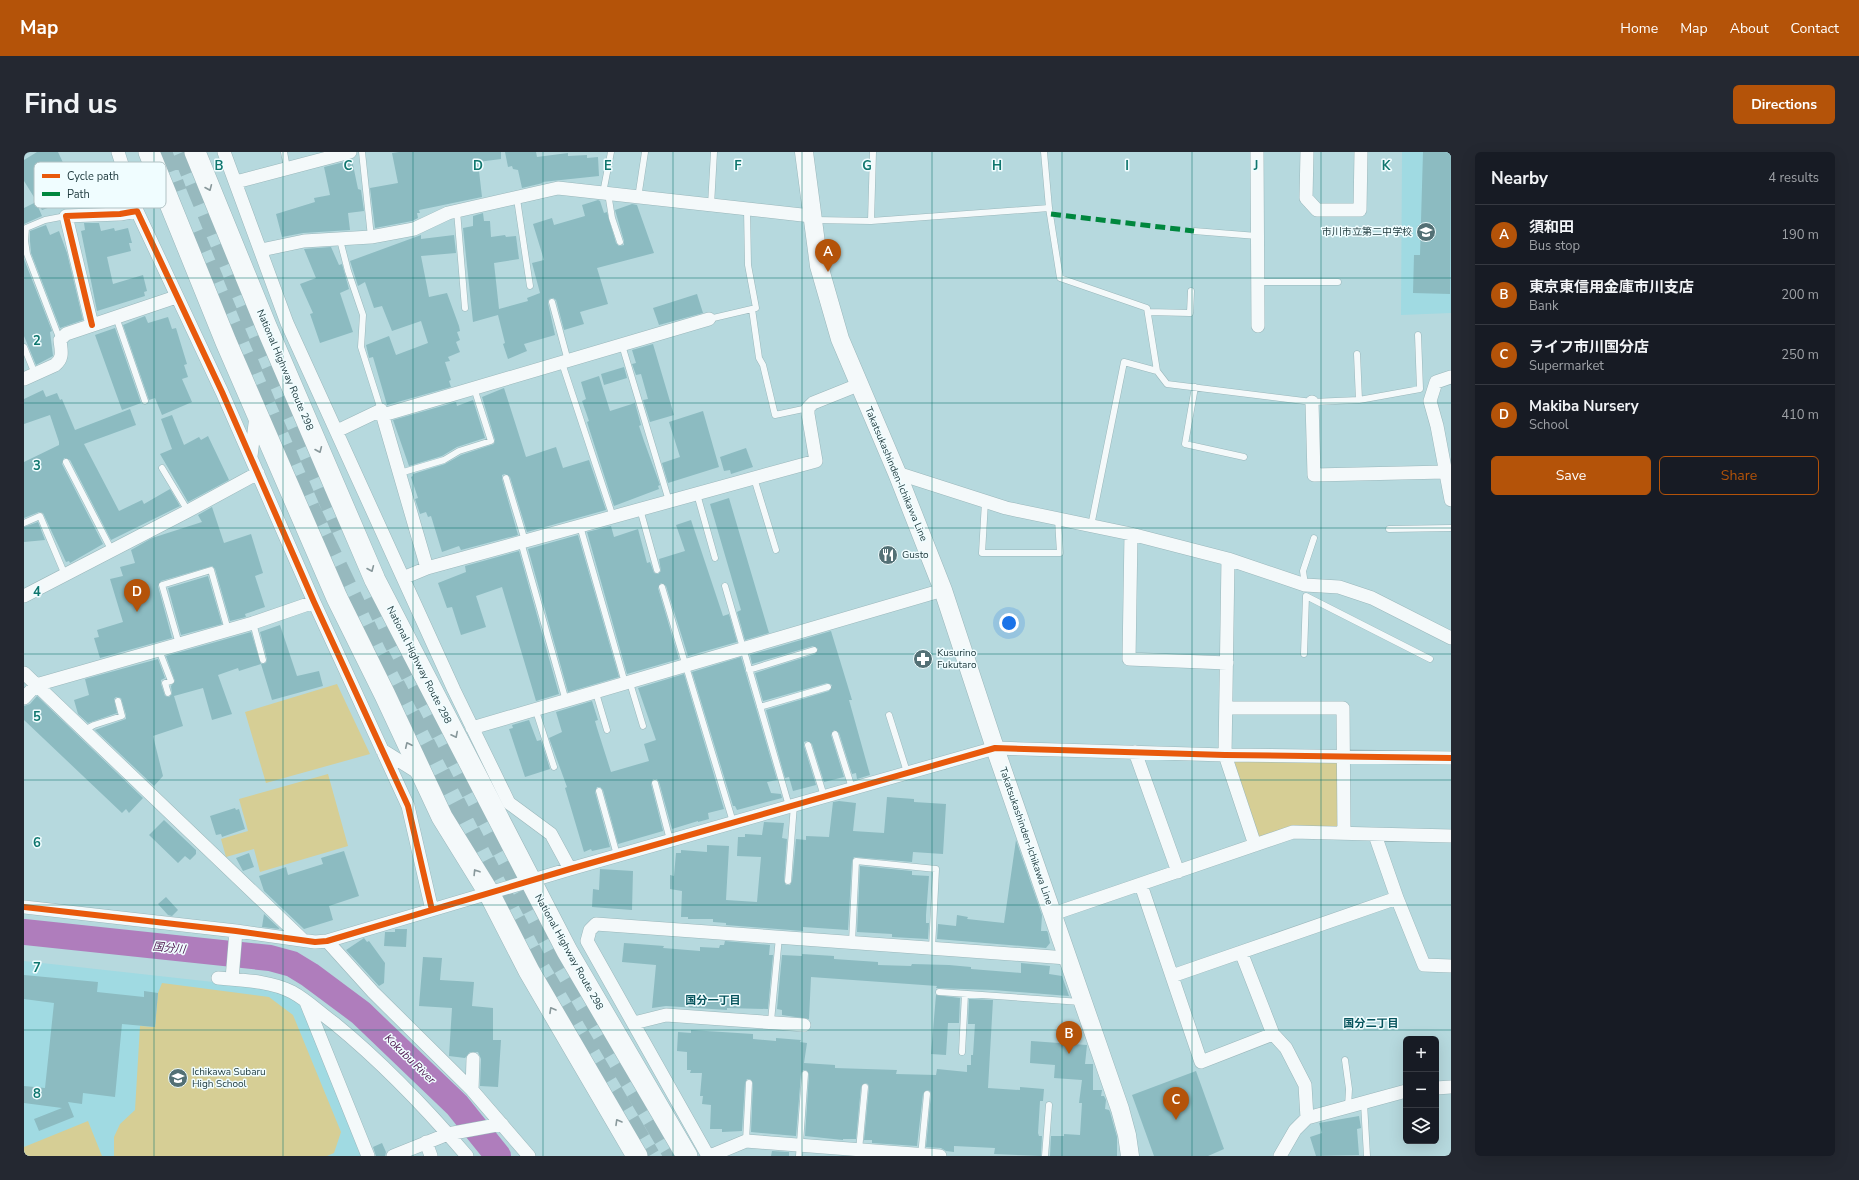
<!DOCTYPE html>
<html lang="en">
<head>
<meta charset="utf-8">
<style>
  body { margin:0; font-family:"Nunito Sans","Noto Sans JP",sans-serif; background:#242831; color:#f1f3f6 }
  .controls { position:absolute; right:12px; bottom:12px; display:grid; overflow:hidden; border-radius:6px; box-shadow:0 4px 16px #0002 }
  .controls button { width:36px; height:36px; display:grid; place-items:center; padding:0; border:0; border-bottom:1px solid #363941; background:#171b24; color:#f1f3f6; font:20px sans-serif }
  .you { position:absolute; left:985px; top:471px; width:14px; height:14px; margin:-10px; border:3px solid #fff; border-radius:50%; background:#1a73e8; box-shadow:0 0 0 6px #1a73e833 }
  .badge { display:grid; place-items:center; width:26px; height:26px; border-radius:50%; background:#b45309; color:#fff; font-size:13px; font-weight:700 }
  .pin { position:absolute; translate:-50% -33px; filter:drop-shadow(0 1px 2px #0008) }
  .pin::after { content:''; position:absolute; top:21px; width:14px; height:12px; background:inherit; clip-path:polygon(0 0,100% 0,50% 100%) }
  .list { margin:0; padding:0; list-style:none }
  h2 { display:flex; justify-content:space-between; align-items:center; height:52px; margin:0; padding:0 16px; font-size:17px }
  h2 small { font-size:13px; font-weight:400; color:#9ea1a6 }
  .list li { display:grid; grid-template-columns:26px 1fr auto; gap:12px; align-items:center; box-sizing:border-box; height:60px; padding:0 16px; border-top:1px solid #363941 }
  .list b { display:block; font-size:15px; white-space:nowrap }
  .list p { margin:0; font-size:13px; white-space:nowrap; color:#9ea1a6 }
  .list em { font-size:13px; font-style:normal; color:#9ea1a6 }
  .actions { display:flex; gap:8px; padding:12px 16px }
  .actions a { flex:1; padding:9px 0; border:1px solid #b45309; border-radius:6px; text-align:center; font-size:14px; color:#b45309 }
  .actions .main { background:#b45309; color:#fff }
  .icon { flex:none; width:22px; height:22px; fill:none; stroke:currentColor; stroke-width:2; stroke-linecap:round; stroke-linejoin:round }
  .map { position:relative; flex:none; width:1427px; height:1004px; overflow:hidden; border-radius:6px }
  header { display:flex; align-items:center; gap:24px; box-sizing:border-box; height:56px; padding:0 20px; background:#b45309; color:#fff }
  header strong { font-size:19px }
  nav { display:flex; gap:22px; margin-inline-start:auto; font-size:14px }
  .intro { display:flex; align-items:center; justify-content:space-between; box-sizing:border-box; height:96px; padding:0 24px }
  h1 { margin:0; font-size:28px }
  .button { padding:10px 18px; border-radius:6px; background:#b45309; color:#fff; font-size:14px; font-weight:700 }
  main { display:flex; gap:24px; padding:0 24px }
  aside { flex:1; background:#171b24; border-radius:6px; box-shadow:0 4px 16px #0002 }
  .map>svg:first-child { display:block }
</style>
</head>
<body>
<header>
<strong>Map</strong>
<nav><a>Home</a><a>Map</a><a>About</a><a>Contact</a></nav>
</header>
<div class="intro"><h1>Find us</h1><a class="button">Directions</a></div>
<main>
<div class="map">
<svg width="1427" height="1004" viewBox="0 0 1427 1004">
  <rect width="100%" height="100%" fill="#b6d9de"/>
  <path fill="#a0dae2" d="M1378,0H1427V161L1377,163Z
    M0,809L243,836L276,849L339,1004H0Z"/>
  <path fill="#d6ce95" d="M313,532L346,602L242,631L221,560Z
    M1208,609H1314L1315,675H1267L1234,687Z
    M304,622L324,694L236,720L230,697L202,705L197,687L224,679L215,647Z
    M138,831L245,845L269,863L317,980L310,1001L303,1004H90V985L96,972L111,958L116,874L131,875L134,841Z
    M64,969L78,1004H0V995Z"/>
  <g fill="none" stroke-linecap="round" stroke-linejoin="round">
    <path stroke="#af7dbc" stroke-width="26" d="M0,780L246,806L268,812L286,823L337,861L433,953L474,1004"/>
  </g>
  <path fill="#8cbbc1" d="M13,0H34L43,19L22,29L32,53L18,58L0,29V8Z
    M375,0H477V7L454,10L458,45L395,58L396,61H393L394,66L388,69L351,76L346,36L374,31L368,1Z
    M481,0H512L513,5L544,1V4L563,3V6L574,5L575,24L518,30L519,31L498,36L494,18L489,17L488,14L484,15Z
    M1399,0H1427L1426,142L1389,141L1390,103H1396Z
    M328,8L334,37L337,38L340,59L324,61L326,78L279,81L258,85L252,62L291,50L290,46L306,43L300,15Z
    M574,48L576,49L580,61L583,60L592,91L595,94L600,93V89L591,58L608,52L613,53L630,101L573,116L584,152L556,160L560,172L540,178L532,148L529,146L525,147L524,151L531,183L500,192L503,199L484,207L479,192L481,191L474,163L449,170L439,76L449,74V64L459,61L460,69H466L467,85L481,83L482,85L492,84L495,107L470,111L475,157L504,149L503,146L516,141L508,111L520,108L509,72L528,66L530,73L561,64L558,53Z
    M12,50L18,64L0,72V56Z
    M60,71H75L77,79L90,76L91,79L104,76L108,91H105L107,99L83,105L89,132L119,123L123,139L120,140L121,144L73,159L57,79L61,78Z
    M22,73L26,83L35,79L43,101L59,168L36,176L7,101L6,89V79Z
    M397,83V87L430,83L432,101L397,104L405,145L423,141L435,174L436,179L433,180L436,188L432,190L436,200L424,205L426,209L421,210L427,228L425,229L427,235L363,253L349,205L345,206L342,193L365,184L372,203L404,191L397,169L368,179L358,154L350,156L341,130L334,134L326,109Z
    M307,95L315,113L318,112L325,137L316,141L329,180L296,191L286,162L289,161L276,132L292,126L280,97Z
    M0,107L28,179L26,180L29,204L12,213L0,184Z
    M673,142L679,161L635,173L629,156Z
    M121,164L124,171L144,165L148,177L152,176L163,212L160,213L164,225L158,227L168,250L138,263L131,246L125,248L99,173Z
    M91,176L117,251L98,258L71,183Z
    M629,192L650,263L626,270L619,248L624,247L617,222L612,223L608,212L612,211L608,198Z
    M600,215L603,226L580,233L577,222Z
    M575,224L586,259L611,251L617,273L615,274L620,289L636,333L634,334L635,337L590,354L563,270L565,269L558,249L562,247L557,230Z
    M480,236L502,305L532,295L539,316L565,308L582,358L503,380L486,325L481,322L478,323V327L494,383L437,398L435,394L418,400L407,364L404,365L402,360L396,362L391,347L394,346L387,325L389,324V322L421,312L437,303L470,292L471,288L458,245Z
    M19,238L22,245L33,241L36,248L38,247L51,278L106,257L112,273L60,292L95,359L118,348L120,352L146,337L156,354L87,388L46,308L40,306L38,312L79,392L46,411L45,409L42,410L19,361L15,360L0,366V310L35,293V290L26,263L0,272V247Z
    M449,248L461,286L433,295L418,304L385,314L369,268L432,250L433,254Z
    M679,259L695,315L644,331L638,311L656,305L645,270Z
    M148,263L160,293L175,285L177,288L184,284L205,328L164,350L136,302L148,297L137,267Z
    M722,296L729,315L707,322L706,318L700,319L696,305Z
    M705,346L745,481L721,488L713,460L717,458L686,352Z
    M188,355L200,391L227,382L239,421L231,424L241,455L221,462L222,465L206,469L191,417L188,414L137,429L134,434L148,486L76,506L70,486L75,485L73,478L99,470L86,427L99,424L96,415L111,411L107,398L128,386L178,370L174,363Z
    M667,368L699,464L705,462L713,490L664,504L642,434L637,431L634,436L655,507L603,522L563,380L587,374L590,385L614,377L623,411L626,410L630,421L634,422L637,419L635,407L661,399L652,373Z
    M14,370L21,388L0,390V375Z
    M554,383L595,525L544,540L504,397Z
    M495,399L535,542L512,549L478,435L452,444L462,475L437,483L428,455L423,456L414,431L442,420L441,414Z
    M184,424L198,472L157,483L144,436Z
    M256,473L273,524L295,519L299,534L248,548L237,512L242,511L243,507L236,480Z
    M807,479L828,548H825L846,623L833,627L832,621L828,622L815,581L810,578L807,583L820,625L800,630L788,592L783,589L780,590V594L792,633L769,639L765,625L761,626L742,558L805,539L808,533L803,531L739,549L731,521L791,502L794,497L789,494L728,512L726,503Z
    M227,480L237,512L215,519L214,516L194,523L208,562L188,568L179,536L150,544L159,574L129,584L139,624L130,634L71,578L102,567V563L97,546L92,545L90,547L93,561L64,571L54,562L50,548L65,543L61,527L134,507L141,526L137,528V532L141,544L145,545L148,542L147,534L151,529L142,504Z
    M717,505L753,628L743,630L747,641L757,642L758,646L713,658L711,654H709L668,520Z
    M660,522L700,657L684,661L685,667L674,670V669L648,677L635,630L633,627H629L627,632L639,679L594,692L579,638L576,635H573L571,640L586,695L568,699L567,697L560,700L541,636L543,635L525,586L538,580L532,560L568,549L574,568L571,569L573,576L587,620L625,609L620,592L632,588L614,536Z
    M13,544L119,646L105,661L102,657L98,661L0,568V554L6,552Z
    M505,568L513,589L517,588L526,617L501,625L485,577L489,576L488,573Z
    M863,645L890,647V650L922,652L919,702L889,700L888,710L830,705L828,709L824,778L779,775V779L702,773V771L689,770V767H664V765H657L658,739L646,737V723L650,724L652,701H657V698L683,700V693L705,694L702,748L733,750L737,705L713,704L714,685H721V682L738,683L740,670L760,671L758,686L763,687L760,729L762,733H766L768,729L772,687L782,688V684L805,685L809,650L815,649L832,651L829,679L860,681Z
    M211,656L212,658L215,657L221,677L198,685L197,682L192,683L186,664Z
    M140,668L172,698V702L166,708L161,704L154,711L125,683Z
    M992,688L1018,763L1017,779H1023L1024,781L1026,791L1022,796L913,787L914,772L932,774L933,763L944,765L943,767L980,771Z
    M320,699L335,744L305,754L309,768L280,777L240,739L235,724L262,715L264,723L299,712L297,706Z
    M225,701L230,715L219,719L212,706Z
    M836,714L888,719V723L905,724L902,763V771H905L904,787L868,785V782L833,780Z
    M576,717L609,719L608,758L568,755L569,737L575,738Z
    M142,745L154,758L148,764L144,763L134,752Z
    M240,762L256,777L238,775Z
    M371,777H383L382,795L360,794L361,780H371Z
    M340,786L343,790L345,789L361,811L360,831L355,834L322,798Z
    M701,789L746,793L745,803H749L744,857L703,856V858L642,854L628,856L632,813L598,810L600,791L640,794L639,796L676,799V795L695,796L696,793H700Z
    M778,802L810,804V807L854,810V813L887,814L888,812L925,813L947,815V817L997,821V811L1026,814L1025,822L1038,824L1045,844L969,838L912,836L913,834L787,825L785,867L758,863V858L753,857L758,803L778,804Z
    M399,805L418,806L416,828L450,830L448,854L469,856V888H477L474,935L456,934L457,907L454,900H446L441,906L425,904L428,856L395,854Z
    M0,823L74,830L73,840L120,845V839L134,841L131,875L98,872L91,945L59,941L58,952L44,950L50,965L15,979L10,967L38,956L0,951V934L21,936L30,851L0,847Z
    M912,843L936,846L935,871H924L922,903L907,902Z
    M945,847L969,848L964,936L996,938V935L1020,937L1019,949H1016L1014,981L1015,984H1018L1017,1004L970,1002L971,996L930,994V1000L922,999L917,996L902,995L907,942L906,939L903,938L899,942L893,994L848,991V988H840L845,935L844,932L841,931L837,935L832,987H819V988L781,984L785,922L782,918H779L777,922L772,984L727,980L729,931L726,927H723L721,931L718,979L698,980V977H686L687,953L678,952L679,944H676L678,921H666L667,918H663V900L653,899L654,880L667,881V878L729,882V887L752,889V886L777,888L776,890L783,891L780,911L811,913V916L873,918L872,922L912,923L913,917L943,920V913H947V903H949L951,872H944Z
    M1007,889L1063,893L1061,912H1069V938H1078L1077,944H1080L1082,948L1081,957L1085,958L1086,960L1093,985V1004H1026L1027,984H1040V982L1056,983L1058,951H1055L1058,928L1030,926L1031,913L1006,911Z
    M1172,919L1200,997L1184,1004H1130L1108,943Z
    M1335,964L1337,976L1333,977L1335,1003L1292,1004L1286,985L1298,981L1295,971Z
    M358,991L362,1000L361,1004H352L349,995Z
    M748,999L765,1000V1004H747Z"/>
  <g fill="none" stroke-linecap="round" stroke-linejoin="round">
    <path stroke="#97b9be" stroke-width="22" stroke-dasharray="22 11" stroke-linecap="butt" d="M137,0L152,40
      M159,0L232,178L318,377
      M169,81L286,359L352,498L514,814L625,1004
      M349,444L371,491L533,804L651,1004"/>
    <defs>
      <path id="service" d="M260,0L263,16
        M338,0L347,85
        M1020,0L1025,56L1036,126L1123,156L1133,219L1143,232L1288,250L1335,248L1396,237L1394,183
        M579,41L587,0
        M584,41L588,66L596,90
        M614,46L621,0
        M493,47L506,134
        M687,53L690,0
        M433,59L441,156
        M791,68L847,69L1025,56
        M847,69L849,0
        M1170,79L1233,84
        M316,88L324,119L339,163L337,195L357,258
        M1234,130H1314
        M528,150L544,209
        M728,157L735,206L739,213L751,263L784,256
        M1124,160L1166,161L1167,139
        M92,165L121,249
        M685,167L732,156L724,113L723,57
        M36,188L3,102L1,89L2,76L21,68L42,64
        M598,193L645,349
        M0,195L11,222
        M1333,202L1335,248
        M538,211L589,365
        M1171,235L1161,292L1220,305
        M42,310L88,399
        M138,316L164,359
        M376,321L420,308L435,299L467,289L450,236
        M482,326L501,389
        M730,326L752,398
        M673,342L691,406
        M961,350L958,401H1036L1034,367
        M616,357L633,418
        M0,371L16,364L41,423
        M556,374L601,531
        M1067,374L1100,210L1133,219
        M1365,377L1427,376
        M497,390L542,549
        M1281,433L1279,419L1290,386
        M701,434L765,654
        M638,435L709,670
        M229,471L239,508
        M155,492L138,433L187,418L204,478
        M135,498L147,529L141,531L144,541
        M1280,502L1282,444L1406,507
        M725,518L790,498
        M606,531L619,574
        M572,541L583,578
        M736,555L804,535
        M512,559L530,615
        M865,563L883,620
        M60,578L70,573L98,564L94,549
        M811,582L828,636
        M784,593L800,644
        M631,631L646,688
        M575,639L593,703
        M764,729L770,653
        M828,790L832,709L912,717L908,796
        M915,840L1057,850
        M747,869L755,785
        M938,900L941,842
        M1321,908L1325,937L1324,955
        M1340,951L1343,1004
        M722,989L725,931
        M835,998L841,935
        M775,1004L781,922
        M897,1004L903,942
        M1021,1004L1025,953"/>
      <path id="minor" d="M94,0L113,59
        M200,0L263,171L430,538L485,651L527,682L546,717
        M1233,0L1234,174
        M1283,0L1282,46L1293,58H1336L1337,0
        M212,30L326,0
        M237,98L280,89L347,85L390,77L424,61L534,36L787,64
        M68,173L42,64L96,62L113,59L198,240L290,450L384,654L408,758
        M1427,225L1412,230L1406,249L1413,274L1427,348
        M0,227L31,213C40,206 37,198 36,188L42,182L152,145
        M1288,250L1290,323L1421,320
        M359,263L685,167
        M313,279L357,258L403,416
        M227,304L232,264
        M873,321L982,356L1107,382L1204,407L1281,433L1315,435L1348,446L1427,486
        M1107,382L1105,507L1203,511
        M1204,407L1201,603L1231,693
        M379,426L403,416L792,309L784,262V256L789,251L834,233
        M0,444L164,359L234,321
        M0,521L279,788
        M0,546L12,533L229,471L290,450
        M1202,556H1319L1320,681
        M448,576L919,438
        M358,598L398,623
        M1111,600L1154,720
        M1351,683L1373,746L1400,813L1427,814
        M1117,733L1177,910L1249,882L1262,896L1281,933L1283,966
        M0,755L212,779L291,790L303,789L546,717L971,596L1201,603L1427,606
        M1029,762L1269,680L1427,684
        M303,789L349,840L448,938L505,1004
        M1217,800L1249,882
        M1148,824L1373,746
        M194,826C218,828 247,829 268,840C283,848 296,861 310,871C359,911 402,956 443,1004
        M208,827L212,779
        M282,850L344,1004
        M610,871L642,863L780,873
        M1412,936L1427,935
        M448,938L449,907
        M402,990L407,1004
        M369,1004L424,982L478,972
        M684,1004L563,789L566,778L572,772L1043,806
        M686,1004L722,989L916,1004
        M1256,1004L1271,978L1283,966L1382,939"/>
      <path id="secondary" d="M780,0L795,114L816,187L873,321L919,438L971,596L1096,957L1103,983L1106,1004"/>
      <path id="trunk" d="M125,0L202,190L313,446L361,543L418,665L465,741L505,819L613,1004
        M171,0L242,174L351,428L543,799L663,1004"/>
    </defs>
    <use href="#service" stroke="#9ab7bb" stroke-width="7"/>
    <use href="#minor" stroke="#9ab7bb" stroke-width="14"/>
    <use href="#secondary" stroke="#9ab7bb" stroke-width="19"/>
    <use href="#trunk" stroke="#9ab7bb" stroke-width="22"/>
    <use href="#service" stroke="#f4f9fa" stroke-width="6"/>
    <use href="#minor" stroke="#f4f9fa" stroke-width="13"/>
    <use href="#secondary" stroke="#f4f9fa" stroke-width="18"/>
    <use href="#trunk" stroke="#f4f9fa" stroke-width="21"/>
    <path stroke="#00873e" stroke-width="5" stroke-dasharray="10 5" stroke-linecap="butt" d="M1027,62L1170,79"/>
    <defs>
      <path id="cycleway" d="M68,173L42,64L96,62L113,59L198,240L290,450L384,654L408,758
        M0,755L212,779L291,790L303,789L546,717L971,596L1201,603L1427,606"/>
    </defs>
    <use href="#cycleway" stroke="#f0fdff" stroke-width="8"/>
    <use href="#cycleway" stroke="#e8590c" stroke-width="6"/>
  </g>
  <defs><path id="oneway-chevron" d="M-2-3.5L2.5 0L-2 3.5" fill="none" stroke-width="1.6" stroke-linecap="round" stroke-linejoin="round"/></defs>
  <g stroke="#88989b">
    <use href="#oneway-chevron" transform="translate(185 36) rotate(67)"/>
    <use href="#oneway-chevron" transform="translate(295 298) rotate(67)"/>
    <use href="#oneway-chevron" transform="translate(347 417) rotate(67)"/>
    <use href="#oneway-chevron" transform="translate(431 583) rotate(63)"/>
    <use href="#oneway-chevron" transform="translate(384 593) rotate(-115)"/>
    <use href="#oneway-chevron" transform="translate(452 720) rotate(-122)"/>
    <use href="#oneway-chevron" transform="translate(528 858) rotate(-120)"/>
    <use href="#oneway-chevron" transform="translate(594 970) rotate(-120)"/>
  </g>
  <path fill="none" stroke="#0f766e" stroke-width="1" stroke-opacity="0.55" d="M130,0V1004M259,0V1004M389,0V1004M519,0V1004M649,0V1004M778,0V1004M908,0V1004M1038,0V1004M1168,0V1004M1297,0V1004M0,126H1427M0,251H1427M0,376H1427M0,502H1427M0,628H1427M0,753H1427M0,878H1427"/>
  <defs>
    <symbol id="school-disc" viewBox="-11 -11 22 22"><circle r="9.5" fill="#537075" stroke="#f0fdff"/><path d="M0-5L7-2L0 1L-7-2ZM-4 1L0 2.5L4 1V4Q0 6-4 4Z" fill="#fff"/></symbol>
    <symbol id="restaurant-disc" viewBox="-11 -11 22 22"><circle r="9.5" fill="#537075" stroke="#f0fdff"/><path d="M-5-6h1v4h1v-4h1v4h1v-4h1v5L-1.5 .5V6h-2V.5L-5-1ZM5-6V6H3V1.5H1.5Q1.5-4 5-6Z" fill="#fff"/></symbol>
    <symbol id="pharmacy-disc" viewBox="-11 -11 22 22"><circle r="9.5" fill="#537075" stroke="#f0fdff"/><path d="M-2-6h4v4h4v4h-4v4h-4v-4h-4v-4h4Z" fill="#fff"/></symbol>
  </defs>
  <g fill-rule="evenodd">
    <use href="#school-disc" x="1391" y="69" width="22" height="22"/>
    <use href="#restaurant-disc" x="853" y="392" width="22" height="22"/>
    <use href="#pharmacy-disc" x="888" y="496" width="22" height="22"/>
    <use href="#school-disc" x="143" y="915" width="22" height="22"/>
  </g>
  <g text-anchor="middle" dominant-baseline="central" stroke-width="3" stroke-linejoin="round" paint-order="stroke">
    <g font-size="10" fill="#1d383c" stroke="#f0fdff" text-anchor="start">
      <text x="1388" y="80" text-anchor="end">市川市立第二中学校</text>
      <text x="878" y="403">Gusto</text>
      <text x="913" y="501">Kusurino<tspan x="913" dy="12">Fukutaro</tspan></text>
      <text x="168" y="920">Ichikawa Subaru<tspan x="168" dy="12">High School</tspan></text>
    </g>
    <g font-size="10" fill="#1d383c" stroke="#f0fdff">
      <text transform="translate(261 218) rotate(67)">National Highway Route 298</text>
      <text transform="translate(872 322) rotate(67)">Takatsukashinden-Ichikawa Line</text>
      <text transform="translate(395 513) rotate(63)">National Highway Route 298</text>
      <text transform="translate(1002 684) rotate(71)">Takatsukashinden-Ichikawa Line</text>
      <text transform="translate(545 800) rotate(61)">National Highway Route 298</text>
    </g>
    <g font-size="11" font-style="italic" fill="#4d154e" stroke="#f0fdff">
      <text transform="translate(145 796) rotate(6)">国分川</text>
      <text transform="translate(386 907) rotate(44)">Kokubu River</text>
    </g>
    <g font-size="11" font-weight="bold" fill="#05535c" stroke="#f0fdff">
      <text x="689" y="848">国分一丁目</text>
      <text x="1347" y="871">国分二丁目</text>
    </g>
  </g>
  <rect x="10" y="10" width="132" height="46" rx="6" fill="#f0fdff" stroke="#b1c2c4" stroke-width="1"/>
  <rect x="18" y="22" width="18" height="4" fill="#e8590c"/>
  <rect x="18" y="40" width="18" height="4" fill="#00873e"/>
  <g font-size="11" fill="#1d383c">
    <text x="43" y="28">Cycle path</text>
    <text x="43" y="46">Path</text>
  </g>
  <g font-size="13" text-anchor="middle" font-weight="bold" fill="#0f766e" stroke="#f0fdff" stroke-width="3" stroke-linejoin="round" paint-order="stroke">
    <text x="195" y="18">B</text>
    <text x="324" y="18">C</text>
    <text x="454" y="18">D</text>
    <text x="584" y="18">E</text>
    <text x="714" y="18">F</text>
    <text x="843" y="18">G</text>
    <text x="973" y="18">H</text>
    <text x="1103" y="18">I</text>
    <text x="1232" y="18">J</text>
    <text x="1362" y="18">K</text>
    <text x="13" y="193">2</text>
    <text x="13" y="318">3</text>
    <text x="13" y="444">4</text>
    <text x="13" y="569">5</text>
    <text x="13" y="695">6</text>
    <text x="13" y="820">7</text>
    <text x="13" y="946">8</text>
  </g>
</svg>
<div class="controls">
<button>+</button>
<button>−</button>
<button><svg class="icon" aria-label="layers" viewBox="0 0 24 24"><path d="M12 4l9 5-9 5-9-5zM3 14l9 5 9-5"/></svg></button>
</div>
<div class="you"></div>
<div class="pin badge" style="left:804px;top:120px">A</div>
<div class="pin badge" style="left:1045px;top:902px">B</div>
<div class="pin badge" style="left:1152px;top:968px">C</div>
<div class="pin badge" style="left:113px;top:460px">D</div>
</div>
<aside>
<h2>Nearby<small>4 results</small></h2>
<ul class="list">
<li><span class="badge">A</span><div><b>須和田</b><p>Bus stop</p></div><em>190 m</em></li>
<li><span class="badge">B</span><div><b>東京東信用金庫市川支店</b><p>Bank</p></div><em>200 m</em></li>
<li><span class="badge">C</span><div><b>ライフ市川国分店</b><p>Supermarket</p></div><em>250 m</em></li>
<li><span class="badge">D</span><div><b>Makiba Nursery</b><p>School</p></div><em>410 m</em></li>
</ul>
<div class="actions"><a class="main">Save</a><a>Share</a></div>
</aside>
</main>
</body>
</html>
